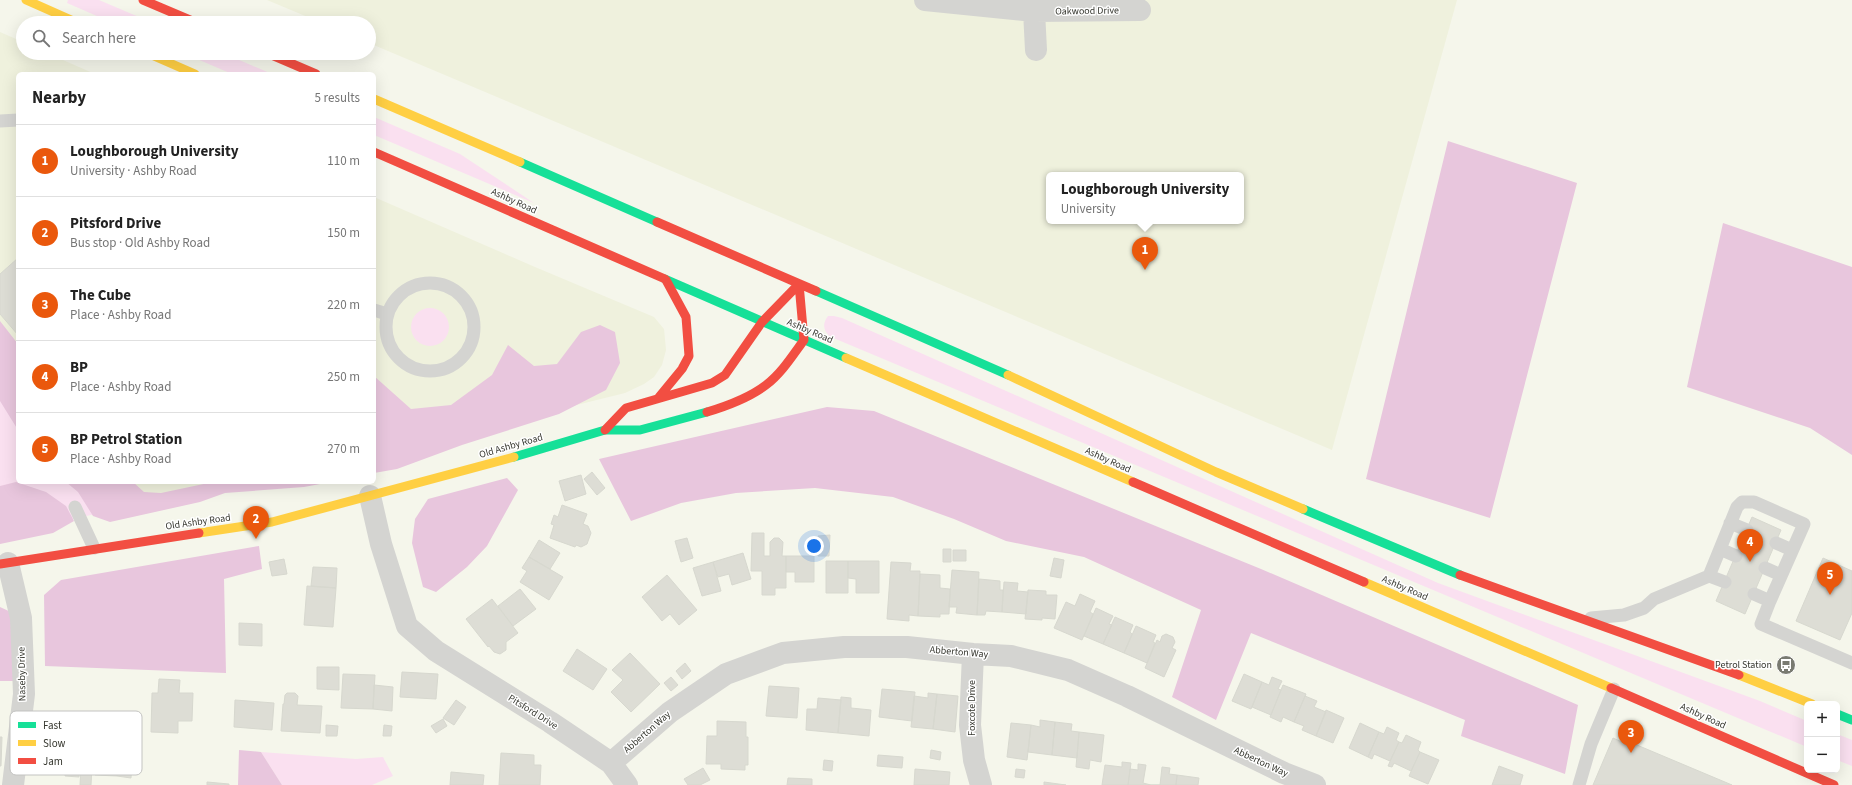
<!DOCTYPE html>
<html lang="en">
<head>
<meta charset="utf-8">
<style>
  body { margin:0; font-family:"Source Sans 3",sans-serif; background:#f6f6f6; color:#222 }
  .controls { position:absolute; right:12px; bottom:12px; display:grid; overflow:hidden; border-radius:6px; box-shadow:0 4px 16px #0002 }
  .controls button { width:36px; height:36px; display:grid; place-items:center; padding:0; border:0; border-bottom:1px solid #e0e0e0; background:#fff; color:#222; font:20px sans-serif }
  .you { position:absolute; left:814px; top:546px; width:14px; height:14px; margin:-10px; border:3px solid #fff; border-radius:50%; background:#1a73e8; box-shadow:0 0 0 6px #1a73e833 }
  .badge { display:grid; place-items:center; width:26px; height:26px; border-radius:50%; background:#ea580c; color:#fff; font-size:13px; font-weight:700 }
  .pin { position:absolute; translate:-50% -33px; filter:drop-shadow(0 1px 2px #0008) }
  .pin::after { content:''; position:absolute; top:21px; width:14px; height:12px; background:inherit; clip-path:polygon(0 0,100% 0,50% 100%) }
  .popup { position:absolute; left:1046px; top:172px; width:198px; height:52px; box-sizing:border-box; display:grid; place-content:center; border-radius:6px; background:#fff; filter:drop-shadow(0 1px 3px #0005); font-size:13px; white-space:nowrap; color:#767676 }
  .popup b { font-size:15px; color:#222 }
  .popup::after { content:''; position:absolute; left:50%; top:100%; margin-left:-8px; border:8px solid transparent; border-top-color:#fff }
  .list { margin:0; padding:0; list-style:none }
  h2 { display:flex; justify-content:space-between; align-items:center; height:52px; margin:0; padding:0 16px; font-size:17px }
  h2 small { font-size:13px; font-weight:400; color:#767676 }
  .list li { display:grid; grid-template-columns:26px 1fr auto; gap:12px; align-items:center; box-sizing:border-box; height:72px; padding:0 16px; border-top:1px solid #e0e0e0 }
  .list b { display:block; font-size:15px; white-space:nowrap }
  .list p { margin:0; font-size:13px; white-space:nowrap; color:#767676 }
  .list em { font-size:13px; font-style:normal; color:#767676 }
  .icon { flex:none; width:22px; height:22px; fill:none; stroke:currentColor; stroke-width:2; stroke-linecap:round; stroke-linejoin:round }
  .map { position:relative; flex:none; width:1852px; height:785px; overflow:hidden }
  .search { position:absolute; background:#fff; box-shadow:0 4px 16px #0002; left:16px; top:16px; width:360px; height:44px; display:flex; align-items:center; gap:10px; box-sizing:border-box; padding:0 14px; border-radius:22px; color:#767676; font-size:15px }
  .panel { position:absolute; background:#fff; box-shadow:0 4px 16px #0002; left:16px; top:72px; width:360px; height:412px; border-radius:6px }
  .map>svg:first-child { display:block }
</style>
</head>
<body>
<div class="map">
<svg width="1852" height="785" viewBox="0 0 1852 785">
  <rect width="100%" height="100%" fill="#f5f6eb"/>
  <path fill="#eff1dd" fill-rule="evenodd" d="M267,0H1457L1332,450L369,43V23H322ZM1049,175H1241V221H1049Z
    M0,32L23,42V53H47L95,74H18V366L0,346Z
    M374,197L535,267L654,317L664,329L666,350L662,365L654,377L644,384L625,393L374,455Z
    M119,482H260L139,505Z"/>
  <path fill="#fae0f0" d="M68,0H99L153,23H113L67,3Z
    M183,53H223L272,74H232Z
    M374,117L460,154L534,203L374,135Z
    M411 327a19 19 0 1 1 38 0a19 19 0 1 1-38 0Z
    M828,316H834L842,318L1438,583L1760,701L1807,721V747L831,337C823,331 822,324 828,316Z
    M0,346L18,366V482H119L139,505L0,534Z
    M1837,734L1852,740V766L1837,760Z
    M261,752L356,759L383,757L393,776L372,785H282Z"/>
  <path fill="#e8c6dd" d="M1448,141L1577,183L1490,518L1366,479Z
    M1723,223L1852,267V455L1810,428L1687,387Z
    M0,321L18,344V430L0,401Z
    M600,325L615,332L620,363L606,390L559,414L462,445L397,469L374,473V376L411,409L451,405L492,375L508,345L534,366L557,364L581,332Z
    M827,407L874,411L1261,569L1578,705L1565,774L1461,736L1465,720L1251,633L1216,720L1172,697L1201,610L1084,557L1006,541L954,519L893,497L815,488L736,493L681,503L631,521L599,459Z
    M507,478L518,490L487,546L467,567L436,592L423,587L412,543L415,519L428,499Z
    M16,482L46,492L66,506L74,521L53,533L0,544V486Z
    M66,482H133L144,492L161,493L213,482H331L304,487L225,493L200,502L110,522L93,516L78,492Z
    M259,546L262,569L224,579L226,673L45,666L44,595L61,580Z
    M0,607L13,613L16,681H0Z
    M239,750L261,752L282,785H238Z"/>
  <path fill="#ddddd5" stroke="#d7d8cf" d="M18,258V335L0,314V274Z
    M592,472L605,488L597,495L584,479Z
    M581,475L586,494L565,501L559,481Z
    M562,505L587,514L583,524L588,526L591,533L587,544L581,547L576,545L575,547L550,538L554,525L551,524L554,515L558,517Z
    M1752,517L1781,530L1745,614L1716,601Z
    M752,533H764V556H770V542L774,538H779L783,542L782,556H786V588H775V595H762V571H751Z
    M830,535L829,556H818V536Z
    M687,538L693,558L681,562L675,541Z
    M539,540L560,553L550,569L529,557Z
    M943,549H951V562H943Z
    M953,550H966V561H953Z
    M743,553L751,579L732,585L729,574L718,577L713,562Z
    M786,556H814V582H795V572H786Z
    M529,557L563,577L549,600L520,582L527,571L522,568Z
    M1054,558L1064,560L1061,578L1050,576Z
    M1823,558L1852,571V613L1840,640L1796,621Z
    M284,559L287,574L272,576L269,562Z
    M826,561H848V593H826Z
    M848,561H879V593H856V579L848,578Z
    M713,562L721,591L702,596L693,568Z
    M891,562L911,563L910,571H920L918,616L909,615V621L887,619Z
    M313,567L337,568L336,588L311,586Z
    M952,570L979,572L977,615L956,613L957,607H949Z
    M920,574L940,575V588L950,589L949,614H940V617L918,616Z
    M667,575L697,610L679,625L670,614L662,621L642,597Z
    M979,579L1000,581V590H1003L1002,612L986,611L985,615H977Z
    M1004,582L1018,583L1017,591L1028,592L1026,614L1002,612Z
    M307,586L336,588L333,627L304,625Z
    M520,589L536,609L513,626L498,606Z
    M1028,590L1046,591V595H1057L1055,619L1042,618V620L1025,619Z
    M1080,594L1095,601L1090,612L1093,614L1082,640L1054,628L1066,602L1075,606Z
    M492,599L518,633L506,642V650L500,654L494,652L489,646L488,647L466,619Z
    M1096,608L1113,616L1109,624L1112,625L1103,644L1084,636Z
    M1115,617L1133,625L1130,632L1132,634L1124,653L1103,644Z
    M239,623L262,624V646L239,645Z
    M1136,626L1156,635L1153,642L1155,643L1147,663L1124,653Z
    M1166,634L1173,637L1175,642L1172,648L1176,650L1164,677L1145,668L1157,640L1160,642L1162,636Z
    M577,649L607,669L593,690L563,671Z
    M630,653L660,684L631,712L611,692L623,680L612,670Z
    M685,663L691,671L682,679L676,671Z
    M317,667H339V690L317,689Z
    M402,672L438,674L436,699L400,697Z
    M343,674L375,675L373,709L341,708Z
    M1244,674L1262,682L1251,709L1232,701Z
    M671,677L678,685L671,691L664,683Z
    M1272,677L1282,681L1278,689L1281,690L1271,715L1252,707L1262,682L1269,685Z
    M159,679L180,680L179,693H193L192,721H178V733L151,732L152,693H158Z
    M374,685L393,687L392,711L373,709Z
    M1283,685L1306,694L1294,722L1283,717L1281,722L1270,717Z
    M769,686L799,688L797,718L766,716Z
    M882,689L915,692L912,721L879,717Z
    M287,693H295L298,696L297,705L322,706L320,733L281,731L283,704H284L285,695Z
    M928,693L937,694L933,729L911,727L914,696L928,698Z
    M937,694L958,696L955,732L933,729Z
    M1305,696L1317,701L1314,707L1326,712L1316,736L1302,730L1304,726L1294,722Z
    M841,697L851,698V708L871,710L869,736L838,733Z
    M818,698L841,700L838,733L806,730L807,709H817Z
    M235,700L274,703L272,730L234,727Z
    M456,700L466,707L454,725L443,718Z
    M1326,710L1344,718L1333,743L1316,736Z
    M65,715L84,716L82,764H80L79,777L65,776L66,764L55,763L57,726H65Z
    M102,717L120,718L117,776L95,775V765L92,764L94,728H101Z
    M443,719L447,726L436,733L431,726Z
    M1040,720L1055,722L1052,755L1028,752L1031,725L1040,727Z
    M717,721L746,722V737H748V765H745V770L721,769V764H706L707,736H717Z
    M1055,722L1072,724L1071,731L1079,732L1077,758L1052,755Z
    M1011,723L1031,725L1027,760L1007,757Z
    M1360,723L1379,732L1368,757L1349,748Z
    M326,725L338,726L337,736H326Z
    M384,725L392,726L391,736H383Z
    M1387,727L1399,733L1396,740L1399,742L1390,761L1374,754L1372,759L1368,757L1379,732L1384,734Z
    M1079,732L1104,735L1101,762L1090,760L1089,769L1076,767Z
    M1406,735L1421,742L1418,750L1420,752L1411,771L1394,763L1392,767L1388,766L1399,742L1402,743Z
    M0,737H2L1,766H0Z
    M1613,738L1624,743L1625,740L1732,785H1593Z
    M119,750L133,751L131,778L117,776Z
    M931,750L941,752L940,760L930,758Z
    M1420,752L1439,760L1428,784L1409,776Z
    M501,753L534,755V765H541L540,785H499Z
    M878,755L903,757L902,768L877,766Z
    M824,760L833,761L832,771L823,770Z
    M1122,762L1131,763L1128,785H1102L1105,765L1122,767Z
    M1138,764L1146,765L1143,783L1151,785H1128L1130,769L1138,770Z
    M1499,766L1523,775L1520,785H1492Z
    M81,767H92L91,785H80Z
    M1162,767L1170,768L1169,774L1177,775L1176,785H1151H1160Z
    M703,768L710,780L700,785H688L684,779Z
    M915,769L950,772L949,785H914Z
    M1016,769L1025,770L1024,778L1015,777Z
    M451,772L484,775L483,785H450Z
    M1177,775L1199,778L1198,785H1176Z
    M788,778L812,779V785H787Z
    M207,782L229,784V785H207Z
    M1044,782L1066,785H1044Z"/>
  <g fill="none" stroke-linecap="round" stroke-linejoin="round">
    <path stroke="#d4d4d1" stroke-width="13" d="M0,121L18,120
      M386 327a44 44 0 1 1 88 0a44 44 0 1 1-88 0Z
      M374,310L387,314
      M75,507L94,548
      M1730,523L1747,530
      M1776,543L1792,550
      M1720,549L1736,556
      M1765,568L1781,575
      M1709,576L1737,507L1742,502H1754L1804,524L1770,601
      M1754,594L1770,601L1761,624L1852,663
      M1591,618L1624,615L1644,608L1654,599L1709,576L1725,582
      M1579,785L1591,744L1614,689"/>
    <path stroke="#d4d4d1" stroke-width="22" d="M925,0L1034,11L1140,10
      M1034,11L1036,50
      M370,496L381,544L407,626L436,651L550,722L611,763L627,785
      M8,563L21,618L24,694L13,785
      M973,654L970,725L974,760L981,785
      M611,763L670,712L726,674L783,653L844,647H907L973,654L1011,656L1068,670L1127,696L1284,773L1315,785"/>
    <path stroke="#16e098" stroke-width="9" d="M520,162L657,222
      M665,279L846,358
      M816,291L1008,375
      M514,457L605,430H640L707,412
      M1303,509L1460,575
      M1837,714L1852,720"/>
    <path stroke="#ffcf43" stroke-width="9" d="M26,0L78,23
      M147,53L195,74
      M374,99L520,162
      M846,358L1133,482
      M1008,375L1216,472L1303,509
      M199,533L272,522L514,457
      M1364,582L1611,688
      M1739,675L1812,704"/>
    <path stroke="#f24e42" stroke-width="9" d="M143,0L197,23
      M267,53L316,74
      M374,152L665,279
      M657,222L816,291
      M659,397L682,369L689,356L686,317L666,280
      M707,412C727,406 749,398 766,385C781,374 793,355 804,340L799,284
      M605,430L626,408L712,383L725,375L762,322L799,284
      M1133,482L1364,582
      M0,564L199,533
      M1460,575L1739,675
      M1611,688L1834,785"/>
  </g>
  <defs>
    <symbol id="bus-disc" viewBox="-11 -11 22 22"><circle r="9.5" fill="#797a71" stroke="#fff"/><path d="M-5-6H5V4H4V6H2V4H-2V6H-4V4H-5ZM-3.5-4V0h7V-4ZM-3.5 1.2v1.5H-2V1.2ZM2 1.2v1.5H3.5V1.2Z" fill="#fff"/></symbol>
  </defs>
  <g fill-rule="evenodd">
    <use href="#bus-disc" x="1775" y="654" width="22" height="22"/>
  </g>
  <g text-anchor="middle" dominant-baseline="central" stroke-width="3" stroke-linejoin="round" paint-order="stroke">
    <g font-size="10" fill="#36372f" stroke="#fff">
      <text transform="translate(1087 11) rotate(-1)">Oakwood Drive</text>
      <text transform="translate(514 201) rotate(24)">Ashby Road</text>
      <text transform="translate(810 331) rotate(23)">Ashby Road</text>
      <text transform="translate(511 446) rotate(-16)">Old Ashby Road</text>
      <text transform="translate(1108 460) rotate(24)">Ashby Road</text>
      <text transform="translate(198 522) rotate(-8)">Old Ashby Road</text>
      <text transform="translate(1405 588) rotate(23)">Ashby Road</text>
      <text transform="translate(959 652) rotate(5)">Abberton Way</text>
      <text transform="translate(22 674) rotate(-91)">Naseby Drive</text>
      <text transform="translate(972 708) rotate(-90)">Foxcote Drive</text>
      <text transform="translate(533 712) rotate(32)">Pitsford Drive</text>
      <text transform="translate(1703 716) rotate(24)">Ashby Road</text>
      <text transform="translate(647 732) rotate(-41)">Abberton Way</text>
      <text transform="translate(1261 762) rotate(25)">Abberton Way</text>
    </g>
    <g font-size="10" fill="#36372f" stroke="#fff" text-anchor="end">
      <text x="1772" y="665">Petrol Station</text>
    </g>
  </g>
  <rect x="10" y="711" width="132" height="64" rx="6" fill="#fff" stroke="#c3c3c1" stroke-width="1"/>
  <rect x="18" y="722" width="18" height="6" fill="#16e098"/>
  <rect x="18" y="740" width="18" height="6" fill="#ffcf43"/>
  <rect x="18" y="758" width="18" height="6" fill="#f24e42"/>
  <g font-size="11" fill="#36372f">
    <text x="43" y="729">Fast</text>
    <text x="43" y="747">Slow</text>
    <text x="43" y="765">Jam</text>
  </g>
</svg>
<div class="controls">
<button>+</button>
<button>−</button>
</div>
<div class="you"></div>
<div class="pin badge" style="left:1145px;top:270px">1</div>
<div class="popup"><b>Loughborough University</b>University</div>
<div class="pin badge" style="left:256px;top:539px">2</div>
<div class="pin badge" style="left:1631px;top:753px">3</div>
<div class="pin badge" style="left:1750px;top:562px">4</div>
<div class="pin badge" style="left:1830px;top:595px">5</div>
<div class="search"><svg class="icon" aria-label="search" viewBox="0 0 24 24"><circle cx="10" cy="10" r="6"/><path d="M15 15l6 6"/></svg>Search here</div>
<section class="panel">
<h2>Nearby<small>5 results</small></h2>
<ul class="list">
<li><span class="badge">1</span><div><b>Loughborough University</b><p>University · Ashby Road</p></div><em>110 m</em></li>
<li><span class="badge">2</span><div><b>Pitsford Drive</b><p>Bus stop · Old Ashby Road</p></div><em>150 m</em></li>
<li><span class="badge">3</span><div><b>The Cube</b><p>Place · Ashby Road</p></div><em>220 m</em></li>
<li><span class="badge">4</span><div><b>BP</b><p>Place · Ashby Road</p></div><em>250 m</em></li>
<li><span class="badge">5</span><div><b>BP Petrol Station</b><p>Place · Ashby Road</p></div><em>270 m</em></li>
</ul>
</section>
</div>
</body>
</html>
